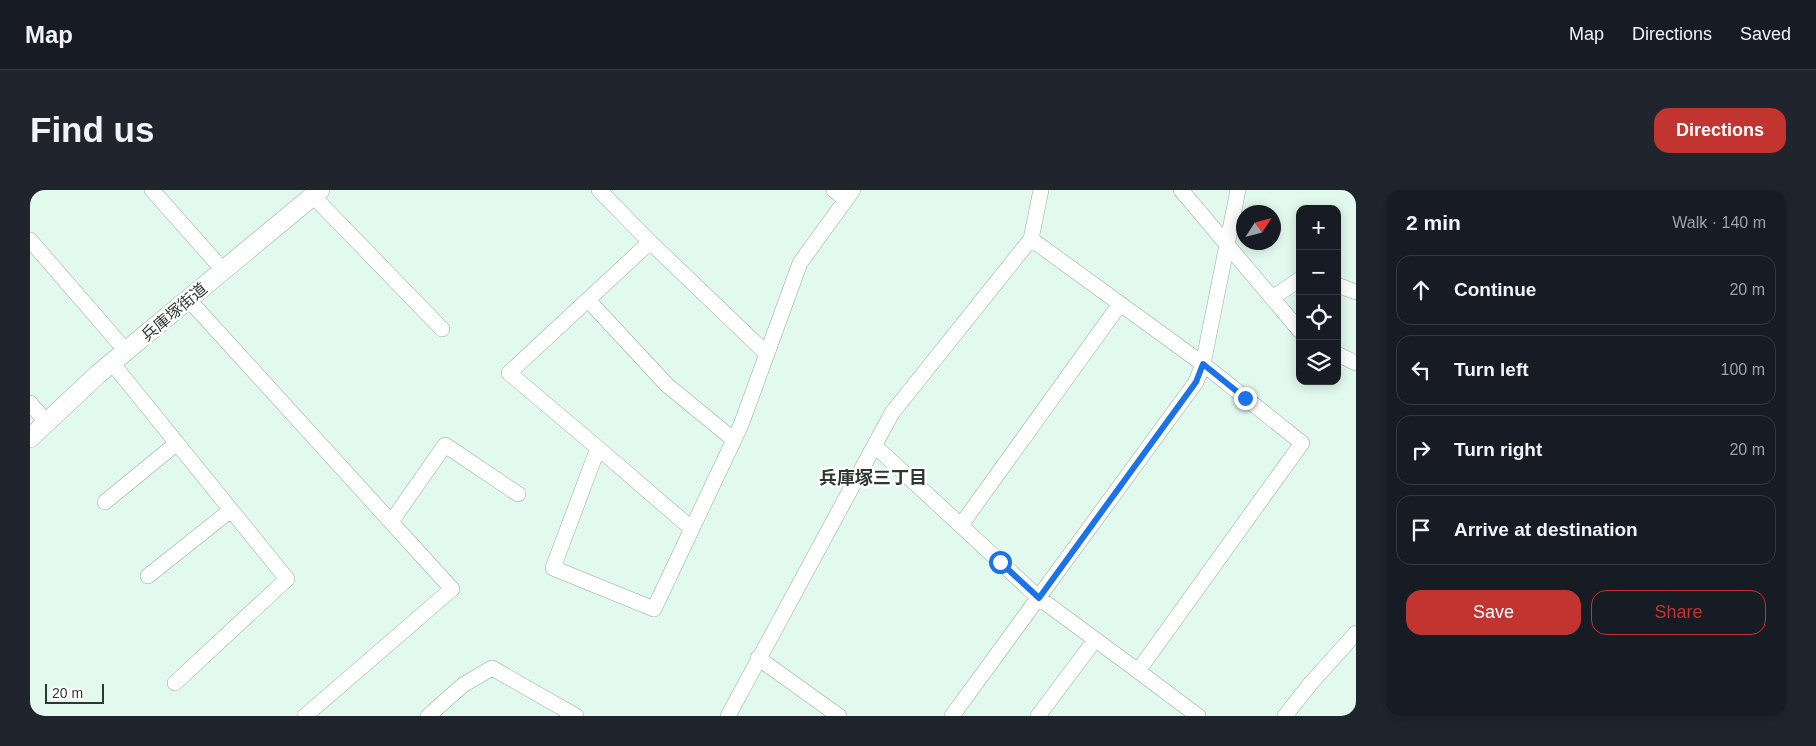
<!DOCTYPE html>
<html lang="en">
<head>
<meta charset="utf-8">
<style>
  body { margin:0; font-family:Helvetica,"Noto Sans JP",sans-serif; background:#20242c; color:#f1f3f6 }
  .controls { position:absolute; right:15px; top:15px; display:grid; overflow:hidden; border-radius:10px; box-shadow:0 2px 12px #0003 }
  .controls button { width:45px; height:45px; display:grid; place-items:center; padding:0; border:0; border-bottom:1px solid #363941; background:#171b24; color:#f1f3f6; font:25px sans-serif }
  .compass { position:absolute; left:1206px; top:15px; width:45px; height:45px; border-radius:50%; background:#171b24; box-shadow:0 2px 12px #0003; rotate:54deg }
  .scale { position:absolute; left:15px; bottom:12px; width:59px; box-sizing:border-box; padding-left:5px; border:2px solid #2e3833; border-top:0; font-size:14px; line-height:18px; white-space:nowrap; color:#2e3833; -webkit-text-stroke:4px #fff; paint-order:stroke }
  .stop { position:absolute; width:15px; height:15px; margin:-11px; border:4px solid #1a73e8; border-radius:50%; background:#fff }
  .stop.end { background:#1a73e8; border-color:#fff; box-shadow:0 1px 5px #0008 }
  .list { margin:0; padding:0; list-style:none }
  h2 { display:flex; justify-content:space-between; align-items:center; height:65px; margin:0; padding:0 20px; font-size:21px }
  h2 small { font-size:16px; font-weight:400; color:#9ea1a6 }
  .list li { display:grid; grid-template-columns:32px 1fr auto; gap:15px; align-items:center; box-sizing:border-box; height:70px; margin:0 10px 10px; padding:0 10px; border:1px solid #363941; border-radius:15px }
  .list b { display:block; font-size:19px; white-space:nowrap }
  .list em { font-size:16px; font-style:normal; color:#9ea1a6 }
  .actions { display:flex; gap:10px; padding:15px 20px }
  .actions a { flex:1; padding:11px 0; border:1px solid #c2342f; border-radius:15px; text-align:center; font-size:18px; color:#c2342f }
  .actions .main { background:#c2342f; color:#fff }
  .icon { flex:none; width:28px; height:28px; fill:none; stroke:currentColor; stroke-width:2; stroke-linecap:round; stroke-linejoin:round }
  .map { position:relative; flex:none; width:1326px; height:526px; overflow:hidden; border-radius:15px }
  header { display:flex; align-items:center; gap:30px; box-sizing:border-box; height:70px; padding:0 25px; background:#171b24; border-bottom:1px solid #363941 }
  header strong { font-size:24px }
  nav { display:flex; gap:28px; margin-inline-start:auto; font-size:18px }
  .intro { display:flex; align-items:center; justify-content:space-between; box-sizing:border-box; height:120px; padding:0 30px }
  h1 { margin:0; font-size:35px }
  .button { padding:12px 22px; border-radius:15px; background:#c2342f; color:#fff; font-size:18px; font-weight:700 }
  main { display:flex; gap:30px; padding:0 30px }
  aside { flex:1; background:#171b24; border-radius:15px; box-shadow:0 2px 12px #0003 }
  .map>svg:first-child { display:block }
</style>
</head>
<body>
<header>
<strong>Map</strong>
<nav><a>Map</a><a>Directions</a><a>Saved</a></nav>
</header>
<div class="intro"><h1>Find us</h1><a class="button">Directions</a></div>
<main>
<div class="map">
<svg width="1326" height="526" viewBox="0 0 1326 526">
  <rect width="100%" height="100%" fill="#e1faed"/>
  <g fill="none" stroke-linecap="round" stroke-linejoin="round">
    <defs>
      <path id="minor" d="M122,0L193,80
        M569,0L620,52L479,183L568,258L523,378L624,419L711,235L770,73L823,0
        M804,0L816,10
        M1151,0L1270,141
        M283,6L412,139
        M1001,49L1173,174L1272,253L1108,481L1168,526
        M0,50L96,161
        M620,52L737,164
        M1307,95L1326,102
        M1242,108L1270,89
        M159,110L422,399L275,526
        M558,110L637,195L704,250
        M1307,164L1326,173
        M82,173L257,389L145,493
        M0,213L16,232
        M845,256L1009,408L1108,481
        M568,258L662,339
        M75,312L147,253
        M361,332L415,255L488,304
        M931,335L1090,114
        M118,386L201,320
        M728,468L809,526
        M398,526L433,495L462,478L546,526
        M698,526L862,223L1001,49L1011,0
        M922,526L1166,192L1173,174L1208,0
        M1008,526L1065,450
        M1255,526L1281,493L1326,443"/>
      <path id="tertiary" d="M0,248L67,185L290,0"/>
    </defs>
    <use href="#minor" stroke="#93ab9f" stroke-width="16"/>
    <use href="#tertiary" stroke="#93ab9f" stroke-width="20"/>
    <use href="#minor" stroke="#fff" stroke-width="15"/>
    <use href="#tertiary" stroke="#fff" stroke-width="19"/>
  </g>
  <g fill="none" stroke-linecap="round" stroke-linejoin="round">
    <path stroke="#1a73e8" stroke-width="6" d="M970,372L1009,408L1166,192L1173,174L1215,208"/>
  </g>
  <g text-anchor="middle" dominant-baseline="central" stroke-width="5" stroke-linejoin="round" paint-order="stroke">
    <g font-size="16" fill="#2e3833" stroke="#fff">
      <text transform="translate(144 122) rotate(-40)">兵庫塚街道</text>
    </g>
    <g font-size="18" font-weight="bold" fill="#2e3833" stroke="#fff">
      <text x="843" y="288">兵庫塚三丁目</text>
    </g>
  </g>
</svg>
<div class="controls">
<button>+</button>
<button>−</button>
<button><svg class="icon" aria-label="locate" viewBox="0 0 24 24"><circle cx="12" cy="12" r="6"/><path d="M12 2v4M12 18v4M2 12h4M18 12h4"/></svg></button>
<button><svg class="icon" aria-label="layers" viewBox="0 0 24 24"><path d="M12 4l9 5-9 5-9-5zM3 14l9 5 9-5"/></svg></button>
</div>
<svg class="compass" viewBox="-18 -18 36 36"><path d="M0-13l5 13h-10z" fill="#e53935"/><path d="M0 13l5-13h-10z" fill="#9ea1a6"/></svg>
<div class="scale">20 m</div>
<div class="stop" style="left:970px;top:372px"></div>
<div class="stop end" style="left:1215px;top:208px"></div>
</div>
<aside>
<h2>2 min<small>Walk · 140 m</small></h2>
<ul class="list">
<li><svg class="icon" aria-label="ahead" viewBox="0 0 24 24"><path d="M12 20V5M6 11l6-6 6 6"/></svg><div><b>Continue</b></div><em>20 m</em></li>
<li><svg class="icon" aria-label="left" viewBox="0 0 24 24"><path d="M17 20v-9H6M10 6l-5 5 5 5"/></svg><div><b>Turn left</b></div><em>100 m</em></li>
<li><svg class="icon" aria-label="right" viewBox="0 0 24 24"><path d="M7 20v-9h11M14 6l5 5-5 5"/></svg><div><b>Turn right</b></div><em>20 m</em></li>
<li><svg class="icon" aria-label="arrive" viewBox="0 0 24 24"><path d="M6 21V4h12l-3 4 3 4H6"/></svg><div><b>Arrive at destination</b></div></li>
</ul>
<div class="actions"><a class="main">Save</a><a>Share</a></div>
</aside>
</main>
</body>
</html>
